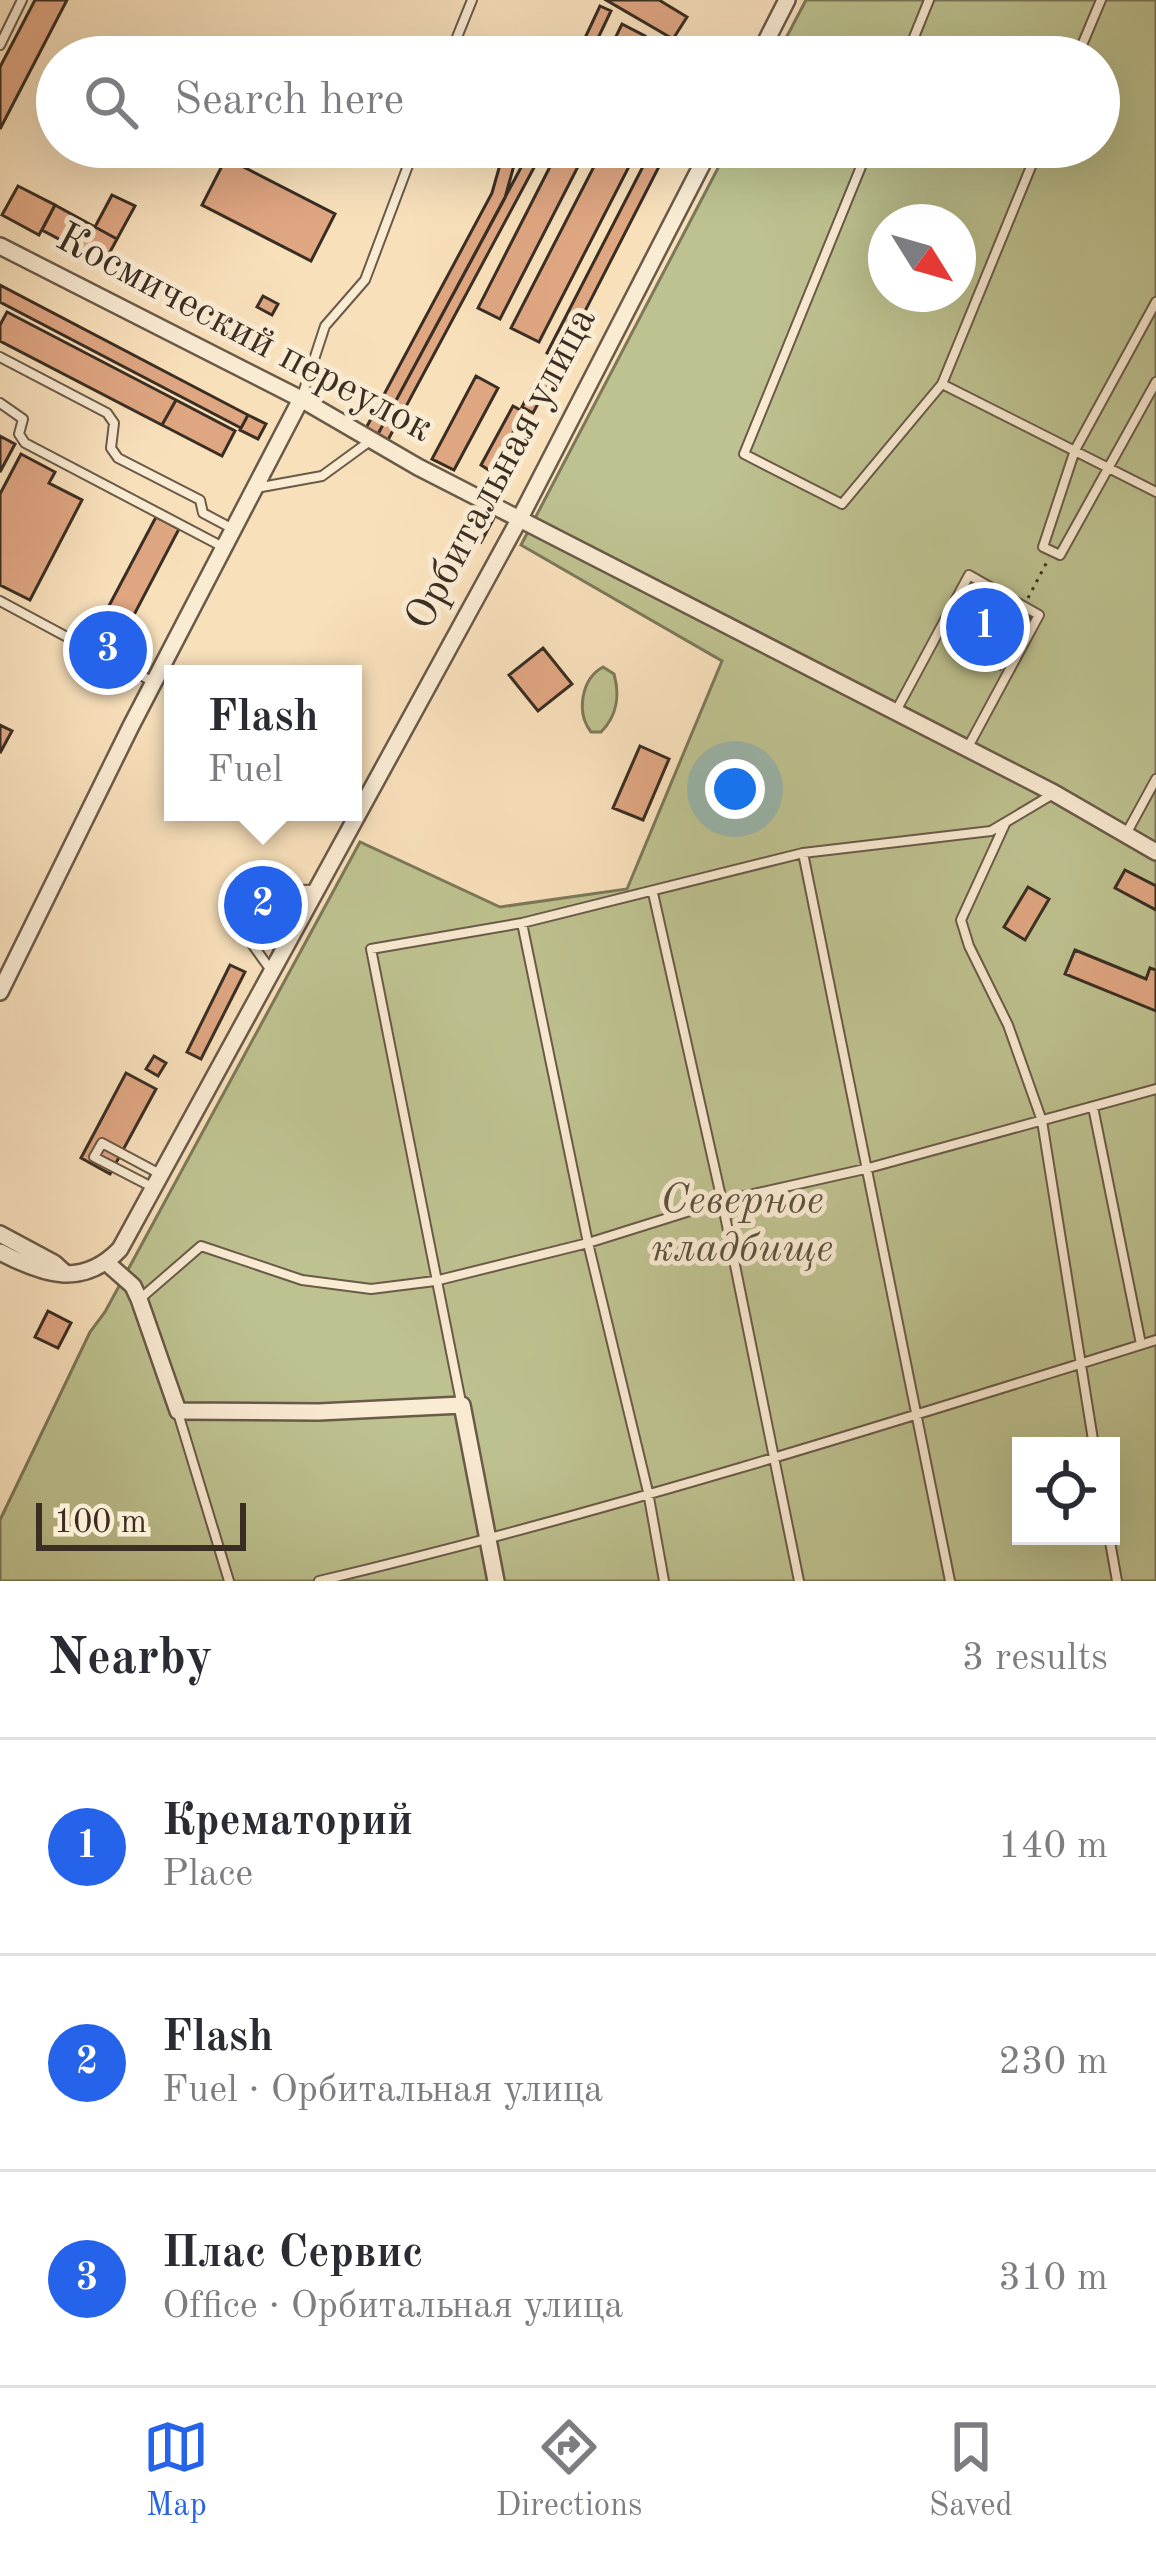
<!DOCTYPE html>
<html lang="en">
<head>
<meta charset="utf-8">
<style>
  body { margin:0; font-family:"Old Standard TT",serif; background:#f2f2f3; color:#2b2b33 }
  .controls { position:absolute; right:36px; bottom:36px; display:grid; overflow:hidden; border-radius:0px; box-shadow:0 12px 48px #0002 }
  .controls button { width:108px; height:108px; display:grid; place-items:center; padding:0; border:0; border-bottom:3px solid #e1e1e2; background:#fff; color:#2b2b33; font:60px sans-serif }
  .compass { position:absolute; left:868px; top:204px; width:108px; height:108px; border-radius:50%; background:#fff; box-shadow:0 12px 48px #0002; rotate:127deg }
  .scale { position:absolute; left:36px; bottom:30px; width:210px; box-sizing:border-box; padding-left:12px; border:6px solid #3a2e23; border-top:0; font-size:33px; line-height:42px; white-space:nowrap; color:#3a2e23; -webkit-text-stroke:9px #faebd3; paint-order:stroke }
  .you { position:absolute; left:735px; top:789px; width:42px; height:42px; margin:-30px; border:9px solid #fff; border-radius:50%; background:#1a73e8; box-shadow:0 0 0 18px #1a73e833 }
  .badge { display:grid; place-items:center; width:78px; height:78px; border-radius:50%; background:#2563eb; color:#fff; font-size:39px; font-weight:700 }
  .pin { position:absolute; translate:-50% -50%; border:6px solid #fff; box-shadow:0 3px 12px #0006 }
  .popup { position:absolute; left:164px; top:665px; width:198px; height:156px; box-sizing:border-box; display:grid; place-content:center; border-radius:0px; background:#fff; filter:drop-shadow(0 3px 9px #0005); font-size:39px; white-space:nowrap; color:#7c7c81 }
  .popup b { font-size:45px; color:#2b2b33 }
  .popup::after { content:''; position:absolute; left:50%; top:100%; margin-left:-24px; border:24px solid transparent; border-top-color:#fff }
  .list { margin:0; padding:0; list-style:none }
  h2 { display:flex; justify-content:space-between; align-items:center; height:156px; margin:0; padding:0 48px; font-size:51px }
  h2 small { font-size:39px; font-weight:400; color:#7c7c81 }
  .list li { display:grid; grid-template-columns:78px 1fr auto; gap:36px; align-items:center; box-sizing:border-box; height:216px; padding:0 48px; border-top:3px solid #e1e1e2 }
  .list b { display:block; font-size:45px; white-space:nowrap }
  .list p { margin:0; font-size:39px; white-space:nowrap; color:#7c7c81 }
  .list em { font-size:39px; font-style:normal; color:#7c7c81 }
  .icon { flex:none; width:66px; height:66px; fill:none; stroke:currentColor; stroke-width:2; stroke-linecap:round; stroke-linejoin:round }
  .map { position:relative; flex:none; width:1156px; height:1581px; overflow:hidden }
  .search { position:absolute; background:#fff; box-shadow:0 12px 48px #0002; left:36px; right:36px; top:36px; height:132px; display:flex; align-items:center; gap:30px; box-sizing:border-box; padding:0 42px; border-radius:66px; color:#7c7c81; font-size:45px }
  .sheet { height:804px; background:#fff }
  nav { display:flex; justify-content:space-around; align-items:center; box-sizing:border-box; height:168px; border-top:3px solid #e1e1e2; background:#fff; font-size:33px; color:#7c7c81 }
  nav a { display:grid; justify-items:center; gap:6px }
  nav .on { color:#2563eb }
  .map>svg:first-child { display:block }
</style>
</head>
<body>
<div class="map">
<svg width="1156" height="1581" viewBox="0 0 1156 1581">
  <rect width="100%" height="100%" fill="#f8e0bb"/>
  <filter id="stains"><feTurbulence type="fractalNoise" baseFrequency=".00167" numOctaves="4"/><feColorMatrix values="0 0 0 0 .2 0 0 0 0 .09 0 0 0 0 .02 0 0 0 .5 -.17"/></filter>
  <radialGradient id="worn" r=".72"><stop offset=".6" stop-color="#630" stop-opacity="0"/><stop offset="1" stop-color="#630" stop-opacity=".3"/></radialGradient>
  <path fill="#bec290" stroke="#7c785a" stroke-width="3" fill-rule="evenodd" d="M806,0H1156V1581H0V1520L90,1332L105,1312L360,842L500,907L627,889L722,661L521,545L729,147H1099V57H776ZM886,222H958V294H886ZM1021,1446H1111V1536H1021Z
    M603,667L614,674C620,695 617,716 601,732H591C576,713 581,679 603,667Z
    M298,896L307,899L277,954L265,938L289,897Z"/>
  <path fill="#dfa682" stroke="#3a2e23" stroke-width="3" d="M35,0H67L0,129V67Z
    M606,0H659L687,17L673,39Z
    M600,6L611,11L589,57H576Z
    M622,24L645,36L634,57H606Z
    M657,44L684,57H650Z
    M505,147H519L505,198L378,434L366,428L492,193Z
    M532,147H545L388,440L378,434Z
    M560,147H588L500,319L478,308Z
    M604,147H639L539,342L511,328Z
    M653,147H669L560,360L547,353Z
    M226,158L335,214L311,261L202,205Z
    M18,186L55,205L39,235L2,215Z
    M112,195L135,206L117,239L95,227Z
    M55,205L117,239L104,263L42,230Z
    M0,285L248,415L241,428L0,302Z
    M263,296L278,304L272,315L257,307Z
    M7,312L176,400L162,425L0,341V325Z
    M542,370L553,376L533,413L522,407Z
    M476,376L498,388L454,470L432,459Z
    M176,400L235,431L222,456L162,425Z
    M513,406L524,412L492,472L481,465Z
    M248,415L266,424L258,439L240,430Z
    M0,436L15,444L0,472Z
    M21,454L55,472L49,483L82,500L30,600L0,585V494Z
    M482,512L494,518L481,542L470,535Z
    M156,517L179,529L125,632L102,619Z
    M972,588L996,600L986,618L1008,630L1018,611L1031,618L1000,669L990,664L987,669L954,651L956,647L948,643L953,633L962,637L969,624L956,617Z
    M100,636L124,648L110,675L88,660Z
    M543,648L572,684L538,711L509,675Z
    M0,725L12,731L0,753Z
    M640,746L669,759L643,820L613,808Z
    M1125,870L1156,886V910L1115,888Z
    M1028,887L1049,899L1025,940L1004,927Z
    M253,890L281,908L273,921L245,904Z
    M1075,950L1146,979L1150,968L1156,970V1011L1065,974Z
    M230,965L245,972L201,1059L187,1052Z
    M154,1056L166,1063L158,1076L146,1069Z
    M126,1073L156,1089L110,1174L81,1158Z
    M48,1311L71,1323L58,1348L35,1337Z"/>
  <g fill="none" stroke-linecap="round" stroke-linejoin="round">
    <defs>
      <path id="lane" d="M0,45L22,0
        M449,57L472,0
        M906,57L929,0
        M1077,57L1101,0
        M869,147L744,454L842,504L942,384L1039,147
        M1024,147L1037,153
        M1156,302L1075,450L1043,547L1060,555L1156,382
        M0,357L107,413L114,423L111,448L118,458L200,500L203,513L233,529
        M942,384L1156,492
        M301,399L325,326L365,280L415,147
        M0,403L23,419L19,434L25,443L223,547
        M256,488L322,476L370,441
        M0,601L93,651
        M116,663L152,681
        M896,711L969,575L1039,615L968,747
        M1005,824L961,920L969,946L1008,1025L1042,1121L1094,1446
        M1126,834L1156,779
        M803,853L950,1581
        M259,893L261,889L315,890
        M653,893L722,1201L799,1581
        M251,907L240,927L270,969
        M522,923L588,1243L648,1492L664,1581
        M1093,1107L1141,1344
        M152,1187L94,1157L102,1143L160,1174
        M141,1298L201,1246L302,1280L371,1289L435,1281L588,1243L722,1201L865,1169L1156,1089
        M461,1402L371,949L522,923L803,853L991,831L1053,794
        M178,1413L229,1581
        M1109,1536L1117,1581
        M319,1581C601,1514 879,1427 1156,1340"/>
      <path id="street" d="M758,57L787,0
        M0,246L301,399L418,467L1054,793L1156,852
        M0,992L131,726L301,399
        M0,1234L54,1263L65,1273
        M0,1252C42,1274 82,1289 120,1249L520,518L711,147
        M107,1263L133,1286L139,1299L178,1411L319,1412L462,1405L496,1581"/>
    </defs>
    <use href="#lane" stroke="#6a5a49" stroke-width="12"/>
    <use href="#street" stroke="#6a5a49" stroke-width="20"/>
    <path stroke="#3a2e23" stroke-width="3" stroke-dasharray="3 6" stroke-linecap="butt" d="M1028,598L1049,558"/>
    <use href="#lane" stroke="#faebd3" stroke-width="8"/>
    <use href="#street" stroke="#faebd3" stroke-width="15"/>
  </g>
  <g text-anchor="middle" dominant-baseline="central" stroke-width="10" stroke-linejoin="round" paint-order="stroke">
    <g font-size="42" fill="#3a2e23" stroke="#faebd3">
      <text transform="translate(244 334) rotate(28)">Космический переулок</text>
      <text transform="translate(502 469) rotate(-62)">Орбитальная улица</text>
    </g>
    <g font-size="42" font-style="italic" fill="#5b533e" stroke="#faebd3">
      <text x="742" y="1202">Северное<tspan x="742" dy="48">кладбище</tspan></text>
    </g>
  </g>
  <rect width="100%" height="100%" filter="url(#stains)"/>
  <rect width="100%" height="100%" fill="url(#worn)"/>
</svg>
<div class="controls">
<button><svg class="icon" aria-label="locate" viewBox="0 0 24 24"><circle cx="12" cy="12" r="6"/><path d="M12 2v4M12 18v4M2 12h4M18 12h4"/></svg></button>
</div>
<svg class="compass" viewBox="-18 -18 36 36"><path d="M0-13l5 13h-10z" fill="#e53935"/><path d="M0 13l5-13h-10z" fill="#7c7c81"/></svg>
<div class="scale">100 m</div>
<div class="you"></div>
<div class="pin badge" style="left:985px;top:627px">1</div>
<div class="pin badge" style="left:263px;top:905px">2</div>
<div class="popup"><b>Flash</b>Fuel</div>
<div class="pin badge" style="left:108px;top:650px">3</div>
<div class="search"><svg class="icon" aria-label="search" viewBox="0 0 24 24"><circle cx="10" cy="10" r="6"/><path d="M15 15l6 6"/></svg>Search here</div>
</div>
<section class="sheet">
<h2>Nearby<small>3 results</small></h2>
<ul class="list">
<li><span class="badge">1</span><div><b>Крематорий</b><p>Place</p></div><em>140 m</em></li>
<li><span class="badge">2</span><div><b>Flash</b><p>Fuel · Орбитальная улица</p></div><em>230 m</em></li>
<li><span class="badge">3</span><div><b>Плас Сервис</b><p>Office · Орбитальная улица</p></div><em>310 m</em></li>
</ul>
</section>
<nav>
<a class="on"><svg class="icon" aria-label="map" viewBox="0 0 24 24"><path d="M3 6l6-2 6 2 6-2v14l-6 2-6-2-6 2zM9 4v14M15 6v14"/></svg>Map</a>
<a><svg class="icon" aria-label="directions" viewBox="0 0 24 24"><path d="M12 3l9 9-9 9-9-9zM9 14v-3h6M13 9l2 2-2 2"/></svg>Directions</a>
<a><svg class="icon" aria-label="saved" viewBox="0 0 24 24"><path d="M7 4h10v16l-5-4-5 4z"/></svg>Saved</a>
</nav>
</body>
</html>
